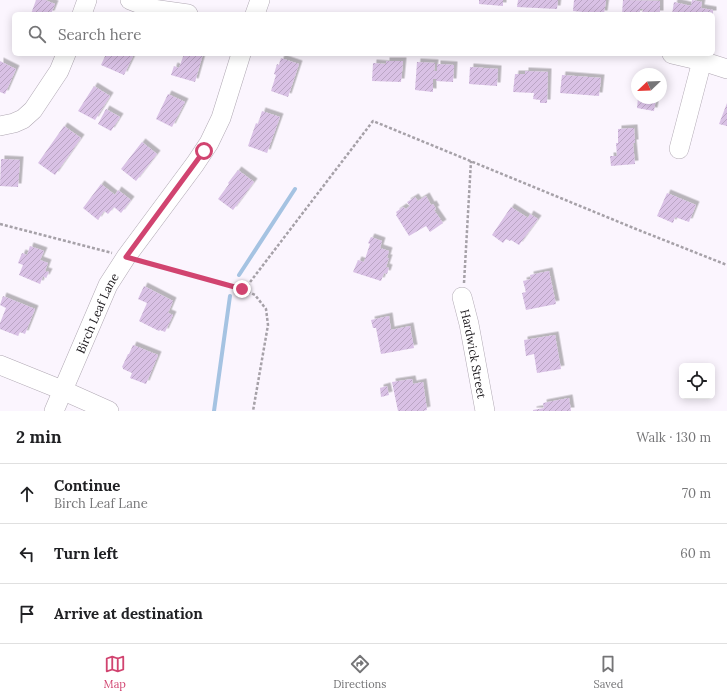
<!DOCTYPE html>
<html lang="en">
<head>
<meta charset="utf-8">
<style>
  body { margin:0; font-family:Lora,serif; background:#f6f6f6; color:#202124 }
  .controls { position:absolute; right:12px; bottom:12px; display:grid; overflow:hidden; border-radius:6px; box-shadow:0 2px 10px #0003 }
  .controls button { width:36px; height:36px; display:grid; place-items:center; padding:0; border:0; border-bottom:1px solid #e0e0e0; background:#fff; color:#202124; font:20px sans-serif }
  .compass { position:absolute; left:631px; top:68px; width:36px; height:36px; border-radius:50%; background:#fff; box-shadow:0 2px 10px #0003; rotate:247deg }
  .stop { position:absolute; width:12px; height:12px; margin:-9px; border:3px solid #d14470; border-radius:50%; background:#fff }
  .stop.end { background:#d14470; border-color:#fff; box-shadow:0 1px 4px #0008 }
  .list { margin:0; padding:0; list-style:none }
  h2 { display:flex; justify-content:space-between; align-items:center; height:52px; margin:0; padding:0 16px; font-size:17px }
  h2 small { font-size:13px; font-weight:400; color:#757577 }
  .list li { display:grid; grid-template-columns:26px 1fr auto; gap:12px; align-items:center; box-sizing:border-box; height:60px; padding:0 16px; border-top:1px solid #e0e0e0 }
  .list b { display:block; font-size:15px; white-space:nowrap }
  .list p { margin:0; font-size:13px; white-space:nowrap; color:#757577 }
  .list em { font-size:13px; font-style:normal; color:#757577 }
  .icon { flex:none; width:22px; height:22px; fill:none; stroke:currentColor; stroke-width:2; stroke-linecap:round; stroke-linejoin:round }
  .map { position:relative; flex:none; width:727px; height:411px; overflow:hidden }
  .search { position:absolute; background:#fff; box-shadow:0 2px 10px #0003; left:12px; right:12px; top:12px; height:44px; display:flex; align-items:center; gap:10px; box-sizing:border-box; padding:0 14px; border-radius:6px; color:#757577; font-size:15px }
  .sheet { height:232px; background:#fff }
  nav { display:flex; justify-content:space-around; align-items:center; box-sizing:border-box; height:56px; border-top:1px solid #e0e0e0; background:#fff; font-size:11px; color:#757577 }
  nav a { display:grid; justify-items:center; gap:2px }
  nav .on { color:#d14470 }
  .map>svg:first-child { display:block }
</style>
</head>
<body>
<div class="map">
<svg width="727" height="411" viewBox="0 0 727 411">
  <defs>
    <pattern id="building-hatch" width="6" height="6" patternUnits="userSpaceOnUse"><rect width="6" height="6" fill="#d9c1e5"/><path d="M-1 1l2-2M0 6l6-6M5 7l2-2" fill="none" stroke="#baa5c4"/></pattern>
    <filter id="shadow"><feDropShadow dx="3.5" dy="-3.5" stdDeviation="0" flood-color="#0004"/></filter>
  </defs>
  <rect width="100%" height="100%" fill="#fbf5fe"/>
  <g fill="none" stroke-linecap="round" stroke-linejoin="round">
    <path stroke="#a5c3e2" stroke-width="4" d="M239,275L295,189
      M214,411L230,296"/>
  </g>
  <path fill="url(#building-hatch)" filter="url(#shadow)" d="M36,0H45L55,4L51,14H31Z
    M479,0H503V6L479,4Z
    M518,0H558L557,9L517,7Z
    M574,0H606L604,14L573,11Z
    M623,0L660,1V14H642L643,9H640V14H622Z
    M692,0L702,2L701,8L713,10V14H672L674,2L691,6Z
    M106,54L113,55V54H134L124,75L101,65Z
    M184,54H203L195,82L171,75L174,66L179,68Z
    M281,58L299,64L288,97L271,91L276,75L274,74L277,64L279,65Z
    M0,61L16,69L5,94L0,92Z
    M386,61H403L401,82L372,81L373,63L386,64Z
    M417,62L435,63L434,71H437V64L454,65L453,82L436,81V79H433V92L415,90Z
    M470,67L498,69L497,86L469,84Z
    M525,71L548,72L547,103H540V100L533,99L534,93L513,92L515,74H525Z
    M562,75L601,78L599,96L560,93Z
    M94,86L110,96L95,120L78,111Z
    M168,94L185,102L172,127L156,119Z
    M638,98H656L654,111L637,108Z
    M727,103V126L719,124Z
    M106,109L120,117L111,131L98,124Z
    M262,111L280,117L267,153L248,146L256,123L258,124Z
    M64,126L81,138L55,175L38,163Z
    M634,128L635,143H633L635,164L611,166L610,156H617L616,143H618V129Z
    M142,142L157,154L136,181L121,169Z
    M1,159L20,160L18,187L0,186Z
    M238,170L254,182L233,210L218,199L229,184L228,183Z
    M101,184L115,195L118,190L131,200L121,213L114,207L108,214L104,211L98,220L83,208Z
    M667,193L696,205L689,222L675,217L673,223L657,216Z
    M426,196L431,205L433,204L436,209L434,210L443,223L430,232L426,226L409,236L396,215L397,214L396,212L403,207L406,209L410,206L407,202L415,197L418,201Z
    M511,207L528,218L530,214L538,219L519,245L511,240L510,241L506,239L503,243L492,235Z
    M371,237L382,241L380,248L389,251L387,258H389L386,267L389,268L387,274L384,273L381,281L353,272L358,260L364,262L370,244L368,243Z
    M30,246L44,251L40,260L48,263L45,271L49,272L46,278L43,276L40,284L19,275L23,265L18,263L22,253L27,255Z
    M549,271L556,304L526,310L522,293L526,292L523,281L531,279L530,275Z
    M144,286L173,301L168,313L173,315L165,332L160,330L159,331L139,321L147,303L138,299Z
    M3,296L35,309L25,334L20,332L18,336L0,329V323L6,308L0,305Z
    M389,316L391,330L410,326L414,348L381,354L376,328H373L371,320Z
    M555,335L561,369L537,373L534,354L526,356L524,340Z
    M133,345L158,355L146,384L130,378L132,373L123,369V368L122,367L128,354H129Z
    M412,379L413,384L423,382L427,410L423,411H398L392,382Z
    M387,386L389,395L381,397L380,388Z
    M569,398L571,411H533V410L544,408L543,403Z"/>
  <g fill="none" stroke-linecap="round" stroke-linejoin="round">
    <defs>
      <g id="minor">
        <path d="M130,0L153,9L188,14"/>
        <path d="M82,14L87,0"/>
        <path d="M255,14L260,0"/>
        <path d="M672,54L702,61L727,69"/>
        <path d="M0,126L14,123L23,119L33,110L59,71L66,54"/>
        <path d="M679,149L702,61"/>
        <path id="s1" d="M462,297L469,324L485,411"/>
        <path d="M0,365L62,390L109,411"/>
        <path id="s2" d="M54,411L108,285L126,257L195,164L209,143L221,118L241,54"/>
      </g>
    </defs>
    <use href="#minor" stroke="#b0a8b3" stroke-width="20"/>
    <path stroke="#a6a1a8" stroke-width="2.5" stroke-dasharray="3 2" stroke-linecap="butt" d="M0,224L112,253
      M142,261L242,289L255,295L266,309L268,325L253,411
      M464,283L471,161
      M244,290L373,121L636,229L727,265"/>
    <use href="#minor" stroke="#fff" stroke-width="19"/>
  </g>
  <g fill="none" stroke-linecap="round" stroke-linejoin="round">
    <path stroke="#d14470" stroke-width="5" d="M204,151L126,257L242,289"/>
  </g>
  <g text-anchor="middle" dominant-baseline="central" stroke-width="3" stroke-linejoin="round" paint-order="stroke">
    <g font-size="12" fill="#1d1a1e" stroke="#fff">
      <text stroke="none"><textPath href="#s2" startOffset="107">Birch Leaf Lane</textPath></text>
      <text stroke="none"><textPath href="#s1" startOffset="58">Hardwick Street</textPath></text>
    </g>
  </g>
</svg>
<div class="controls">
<button><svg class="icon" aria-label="locate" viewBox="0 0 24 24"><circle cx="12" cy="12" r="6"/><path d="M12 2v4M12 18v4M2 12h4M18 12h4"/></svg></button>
</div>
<svg class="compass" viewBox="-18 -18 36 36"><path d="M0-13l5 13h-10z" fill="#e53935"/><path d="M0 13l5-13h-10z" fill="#757577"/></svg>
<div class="stop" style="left:204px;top:151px"></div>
<div class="stop end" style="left:242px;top:289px"></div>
<div class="search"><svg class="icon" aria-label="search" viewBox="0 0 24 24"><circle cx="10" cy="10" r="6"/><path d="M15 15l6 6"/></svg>Search here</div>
</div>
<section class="sheet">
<h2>2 min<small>Walk · 130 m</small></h2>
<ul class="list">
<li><svg class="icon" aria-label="ahead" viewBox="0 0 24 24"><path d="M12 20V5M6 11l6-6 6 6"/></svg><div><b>Continue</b><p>Birch Leaf Lane</p></div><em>70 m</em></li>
<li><svg class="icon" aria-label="left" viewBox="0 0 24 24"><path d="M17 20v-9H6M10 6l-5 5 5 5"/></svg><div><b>Turn left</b></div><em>60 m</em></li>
<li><svg class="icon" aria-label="arrive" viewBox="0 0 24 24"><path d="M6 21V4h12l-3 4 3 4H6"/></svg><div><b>Arrive at destination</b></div></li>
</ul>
</section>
<nav>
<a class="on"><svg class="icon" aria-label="map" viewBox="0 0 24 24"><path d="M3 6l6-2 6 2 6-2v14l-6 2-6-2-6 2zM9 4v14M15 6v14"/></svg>Map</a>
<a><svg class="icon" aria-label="directions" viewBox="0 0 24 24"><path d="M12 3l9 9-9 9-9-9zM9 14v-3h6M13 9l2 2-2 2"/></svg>Directions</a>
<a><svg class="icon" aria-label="saved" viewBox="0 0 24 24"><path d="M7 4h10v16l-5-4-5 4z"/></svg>Saved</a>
</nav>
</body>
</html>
